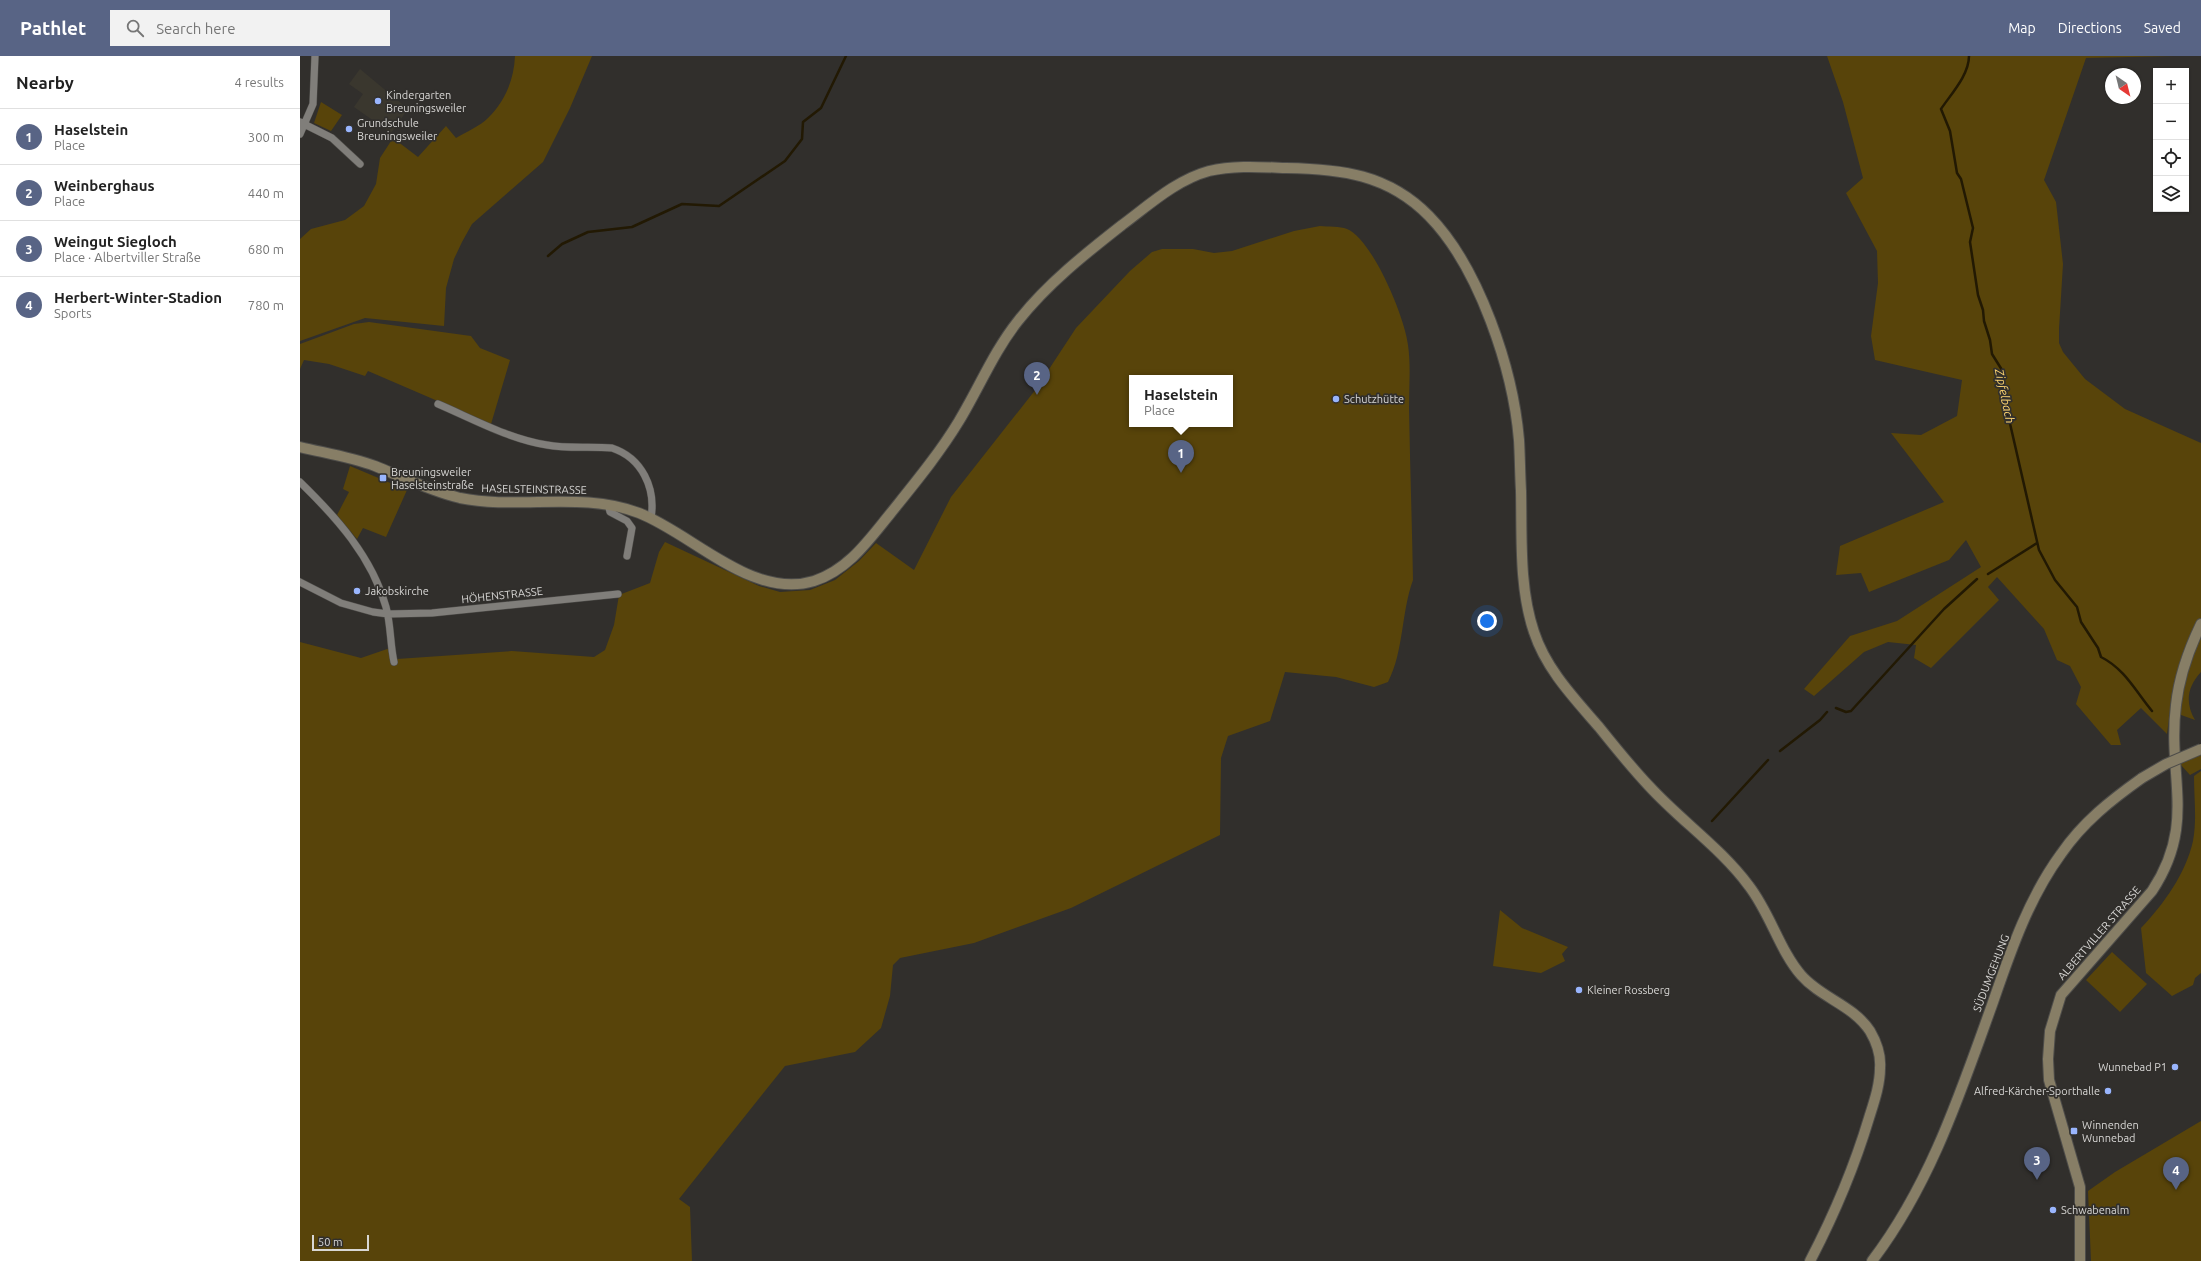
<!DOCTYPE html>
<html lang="en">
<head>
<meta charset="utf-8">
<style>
  body { margin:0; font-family:Ubuntu,sans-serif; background:#f2f2f2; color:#222 }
  .controls { position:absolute; right:12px; top:12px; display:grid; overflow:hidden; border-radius:0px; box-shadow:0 1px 3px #0004 }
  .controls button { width:36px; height:36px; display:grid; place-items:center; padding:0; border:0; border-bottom:1px solid #e0e0e0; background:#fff; color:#222; font:20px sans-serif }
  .compass { position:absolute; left:1805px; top:12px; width:36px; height:36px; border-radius:50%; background:#fff; box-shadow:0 1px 3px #0004; rotate:145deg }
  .scale { position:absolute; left:12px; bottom:10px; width:57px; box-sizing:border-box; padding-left:4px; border:2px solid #d8d7d5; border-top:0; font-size:11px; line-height:14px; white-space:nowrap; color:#d8d7d5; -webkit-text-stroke:3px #312f2c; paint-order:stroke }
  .you { position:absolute; left:1187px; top:565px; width:14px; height:14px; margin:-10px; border:3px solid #fff; border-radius:50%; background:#1a73e8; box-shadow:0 0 0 6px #1a73e833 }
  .badge { display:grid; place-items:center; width:26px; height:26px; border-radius:50%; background:#586485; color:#fff; font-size:13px; font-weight:700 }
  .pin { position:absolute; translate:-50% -33px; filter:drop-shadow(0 1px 2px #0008) }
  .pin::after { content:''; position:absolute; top:21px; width:14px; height:12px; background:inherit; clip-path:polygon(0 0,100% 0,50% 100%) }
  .popup { position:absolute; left:829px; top:319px; width:104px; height:52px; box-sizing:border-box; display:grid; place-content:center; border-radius:0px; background:#fff; filter:drop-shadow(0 1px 3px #0005); font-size:13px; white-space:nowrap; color:#767676 }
  .popup b { font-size:15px; color:#222 }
  .popup::after { content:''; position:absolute; left:50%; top:100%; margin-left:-8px; border:8px solid transparent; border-top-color:#fff }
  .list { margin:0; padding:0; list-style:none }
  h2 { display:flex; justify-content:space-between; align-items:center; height:52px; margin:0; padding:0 16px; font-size:17px }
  h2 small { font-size:13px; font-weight:400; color:#767676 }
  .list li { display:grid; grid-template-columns:26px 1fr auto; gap:12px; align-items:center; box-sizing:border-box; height:56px; padding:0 16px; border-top:1px solid #e0e0e0 }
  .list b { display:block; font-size:15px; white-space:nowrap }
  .list p { margin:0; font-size:13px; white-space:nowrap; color:#767676 }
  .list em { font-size:13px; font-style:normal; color:#767676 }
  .icon { flex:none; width:22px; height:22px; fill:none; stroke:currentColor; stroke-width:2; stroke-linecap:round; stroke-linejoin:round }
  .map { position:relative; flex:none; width:1901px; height:1205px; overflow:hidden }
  header { display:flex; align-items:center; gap:24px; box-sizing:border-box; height:56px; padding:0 20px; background:#586485; color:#fff }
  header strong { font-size:19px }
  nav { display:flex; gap:22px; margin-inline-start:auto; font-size:14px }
  .search { width:280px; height:36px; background:#f2f2f2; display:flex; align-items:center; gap:10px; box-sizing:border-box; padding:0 14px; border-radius:0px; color:#767676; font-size:15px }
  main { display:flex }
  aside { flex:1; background:#fff }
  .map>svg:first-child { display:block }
</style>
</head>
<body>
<header>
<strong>Pathlet</strong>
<div class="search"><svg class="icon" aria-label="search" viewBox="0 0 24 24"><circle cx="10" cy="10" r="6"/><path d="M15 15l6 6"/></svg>Search here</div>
<nav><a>Map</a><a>Directions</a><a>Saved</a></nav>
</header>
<main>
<aside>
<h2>Nearby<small>4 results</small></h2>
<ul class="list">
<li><span class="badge">1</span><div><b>Haselstein</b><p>Place</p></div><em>300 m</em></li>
<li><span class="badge">2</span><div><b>Weinberghaus</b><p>Place</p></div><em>440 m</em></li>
<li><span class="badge">3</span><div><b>Weingut Siegloch</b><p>Place · Albertviller Straße</p></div><em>680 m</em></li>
<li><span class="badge">4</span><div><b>Herbert-Winter-Stadion</b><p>Sports</p></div><em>780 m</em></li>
</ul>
</aside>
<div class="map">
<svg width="1901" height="1205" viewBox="0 0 1901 1205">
  <rect width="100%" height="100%" fill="#312f2c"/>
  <path fill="#3a372e" d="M60,13L108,53L91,77L54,51L63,38L49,28Z"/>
  <path fill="#58440a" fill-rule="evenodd" d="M215,0H292L270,52L243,106L172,168L162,186L154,203L146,232L144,270L65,262L0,285V183L11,173L45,164L64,150L76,128L80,102L93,82L118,101L146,70L156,82C166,76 180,70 188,62C205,45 214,24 215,0Z
    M1527,0H1875L1786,2L1744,124L1756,146L1763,208L1759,273V287L1763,296L1785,323L1825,353L1901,387V616C1887,631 1885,647 1895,664L1870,655L1867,678L1841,652L1817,674L1821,689H1811L1776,648L1781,631L1770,610L1757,604L1744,573L1697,521L1688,531L1699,544L1631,612L1614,602L1616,589L1588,586L1564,596L1514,640L1504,633L1550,580L1597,565L1681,511L1666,484L1649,504L1569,536L1561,517L1536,519L1540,490L1644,446L1591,377L1621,379L1657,360L1662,324L1575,304L1571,280L1578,227L1577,195L1546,137L1563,122L1543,46Z
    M21,46L42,59L31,75L14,67Z
    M1020,170C1028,171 1040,170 1047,173C1073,184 1105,262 1108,289C1111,310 1109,331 1109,352C1110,410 1112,467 1113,524C1101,557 1104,595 1088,626L1074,631L1036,621L985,616L970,665L928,680L921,702L920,779L771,852L674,887L600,902L593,909L590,940L581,972L555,996L485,1010L379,1143L390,1151L392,1205H0V586L61,602L93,591L97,603L212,595L294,601L305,594L314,569L319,539L350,527L359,496L365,486L459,530L480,536L510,534L535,524L559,505L576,487L614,514L651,441L736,333L776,272L830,215L852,196L862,193H893L914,197L932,195L994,175ZM832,322H930V368H832Z
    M69,266L171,280L180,292L210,304L191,368L68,315L65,320L29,308L4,304L0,313V288L54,268Z
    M50,410L107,434L86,481L63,472L57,483L37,459L49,436L43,433Z
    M1901,699V713L1890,719L1880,708Z
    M1901,715V917L1895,922L1893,929L1872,940L1846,917L1841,872C1864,848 1886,817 1893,785C1897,764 1894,741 1894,720Z
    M1200,854L1222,872L1268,891L1262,898L1265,905L1241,917L1193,910Z
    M1812,896L1847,928L1820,956L1786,924Z
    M1901,1065V1205H1791L1788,1135L1815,1116Z"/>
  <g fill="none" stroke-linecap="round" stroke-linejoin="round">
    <path stroke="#221903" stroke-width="2.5" d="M1669,0C1669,19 1651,38 1641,53L1650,75L1657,117L1661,123L1673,172L1670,186L1678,239L1683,254L1684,265L1690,284L1692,298L1702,314L1703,337L1739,494L1755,524L1777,551L1781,566L1798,592L1801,601C1825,613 1836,636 1852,655
      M248,200L262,188L288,176L332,171L382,148L419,150L485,105L502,83L503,66L521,52L546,0
      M1688,518L1737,487
      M1536,652L1546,656L1551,655L1644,553L1677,523
      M1480,695L1520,664L1527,656
      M1412,765L1468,704"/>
    <defs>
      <path id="street" d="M0,66L32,82L60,108
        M0,78L13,48L15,0
        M138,348C173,363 209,383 247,389C268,393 290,390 312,392C342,402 356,432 351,462
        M0,426C37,462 72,501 86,551C91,569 90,588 94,606
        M308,448L310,456L327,465L332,472L327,500
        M0,526L41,547L73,556L88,558L132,557L318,538"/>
      <path id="secondary" d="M0,391C25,397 51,401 75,410C102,421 131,435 160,442C219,454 281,435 339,457C393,478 452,544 514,525C548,514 568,485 590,458C614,428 639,398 659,365C679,332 694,295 718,265C747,228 785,198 822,169C849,149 876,124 909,115C934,109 961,111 986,112C1041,113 1088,118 1129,160C1179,211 1213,313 1219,384C1220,401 1220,418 1221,435C1222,481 1219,532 1234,576C1246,613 1274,642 1299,671C1315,691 1331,711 1349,730C1381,765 1421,792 1449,830C1470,857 1480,895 1501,919C1521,942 1553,949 1570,975C1577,987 1581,999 1580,1012C1580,1029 1574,1046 1569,1062C1554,1112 1534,1159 1510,1205
        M1572,1205C1630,1129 1660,1038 1692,949C1710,897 1728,843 1761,798C1783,766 1811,744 1842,722
        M1780,1205V1131L1749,1024L1748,1003L1750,975L1761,939L1852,835C1897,767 1867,721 1876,649C1879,621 1889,593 1901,568"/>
    </defs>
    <use href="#street" stroke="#4e4d4a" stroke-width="8"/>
    <use href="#secondary" stroke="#4e4d4a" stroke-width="12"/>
    <use href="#street" stroke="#807e7a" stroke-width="7"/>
    <use href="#secondary" stroke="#877e66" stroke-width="10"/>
    <defs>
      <path id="secondary-bridge" d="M1842,722L1866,708L1901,693"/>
    </defs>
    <use href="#secondary-bridge" stroke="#4e4d4a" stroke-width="12" stroke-linecap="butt"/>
    <use href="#secondary-bridge" stroke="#877e66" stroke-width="10"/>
  </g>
  <g fill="#99b5fd" stroke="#312f2c" stroke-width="1.5">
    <circle cx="78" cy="45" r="4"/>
    <circle cx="49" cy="73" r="4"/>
    <circle cx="1036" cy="343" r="4"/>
    <rect x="79" y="418" width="8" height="8" rx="2"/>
    <circle cx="57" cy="535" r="4"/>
    <circle cx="1279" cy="934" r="4"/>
    <circle cx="1875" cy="1011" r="4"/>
    <circle cx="1808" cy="1035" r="4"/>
    <rect x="1770" y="1071" width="8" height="8" rx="2"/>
    <circle cx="1753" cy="1154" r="4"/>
  </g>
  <g text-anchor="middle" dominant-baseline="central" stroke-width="3.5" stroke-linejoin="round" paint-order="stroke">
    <g font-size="11" fill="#d8d7d5" stroke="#312f2c" text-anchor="start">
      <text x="86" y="39">Kindergarten<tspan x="86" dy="13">Breuningsweiler</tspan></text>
      <text x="57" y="67">Grundschule<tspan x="57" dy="13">Breuningsweiler</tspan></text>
      <text x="1044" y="343">Schutzhütte</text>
      <text x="91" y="416">Breuningsweiler<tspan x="91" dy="13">Haselsteinstraße</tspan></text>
      <text x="65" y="535">Jakobskirche</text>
      <text x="1287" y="934">Kleiner Rossberg</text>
      <text x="1867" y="1011" text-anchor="end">Wunnebad P1</text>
      <text x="1800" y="1035" text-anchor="end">Alfred-Kärcher-Sporthalle</text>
      <text x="1782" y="1069">Winnenden<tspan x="1782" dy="13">Wunnebad</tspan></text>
      <text x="1761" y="1154">Schwabenalm</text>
    </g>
    <g font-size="11" fill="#d8d7d5" stroke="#312f2c">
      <text transform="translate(234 433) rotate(1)">HASELSTEINSTRASSE</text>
      <text transform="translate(202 539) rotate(-6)">HÖHENSTRASSE</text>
      <text transform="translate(1799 877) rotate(-49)">ALBERTVILLER STRASSE</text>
      <text transform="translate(1691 917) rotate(-69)">SÜDUMGEHUNG</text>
    </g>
    <g font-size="12" font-style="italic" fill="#ffd671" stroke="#312f2c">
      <text transform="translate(1705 340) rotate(78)">Zipfelbach</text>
    </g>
  </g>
</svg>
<div class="controls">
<button>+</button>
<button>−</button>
<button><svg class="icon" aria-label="locate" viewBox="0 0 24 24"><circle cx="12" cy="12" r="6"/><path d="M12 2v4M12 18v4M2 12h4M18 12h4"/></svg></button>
<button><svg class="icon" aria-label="layers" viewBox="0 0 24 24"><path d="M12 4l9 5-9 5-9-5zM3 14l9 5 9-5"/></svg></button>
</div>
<svg class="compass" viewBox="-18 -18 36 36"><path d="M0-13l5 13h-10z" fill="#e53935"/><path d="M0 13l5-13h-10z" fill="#767676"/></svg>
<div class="scale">50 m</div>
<div class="you"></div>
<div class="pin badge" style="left:881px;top:417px">1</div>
<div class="popup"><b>Haselstein</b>Place</div>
<div class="pin badge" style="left:737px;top:339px">2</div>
<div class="pin badge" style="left:1737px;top:1124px">3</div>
<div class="pin badge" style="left:1876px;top:1134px">4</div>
</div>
</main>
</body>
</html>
